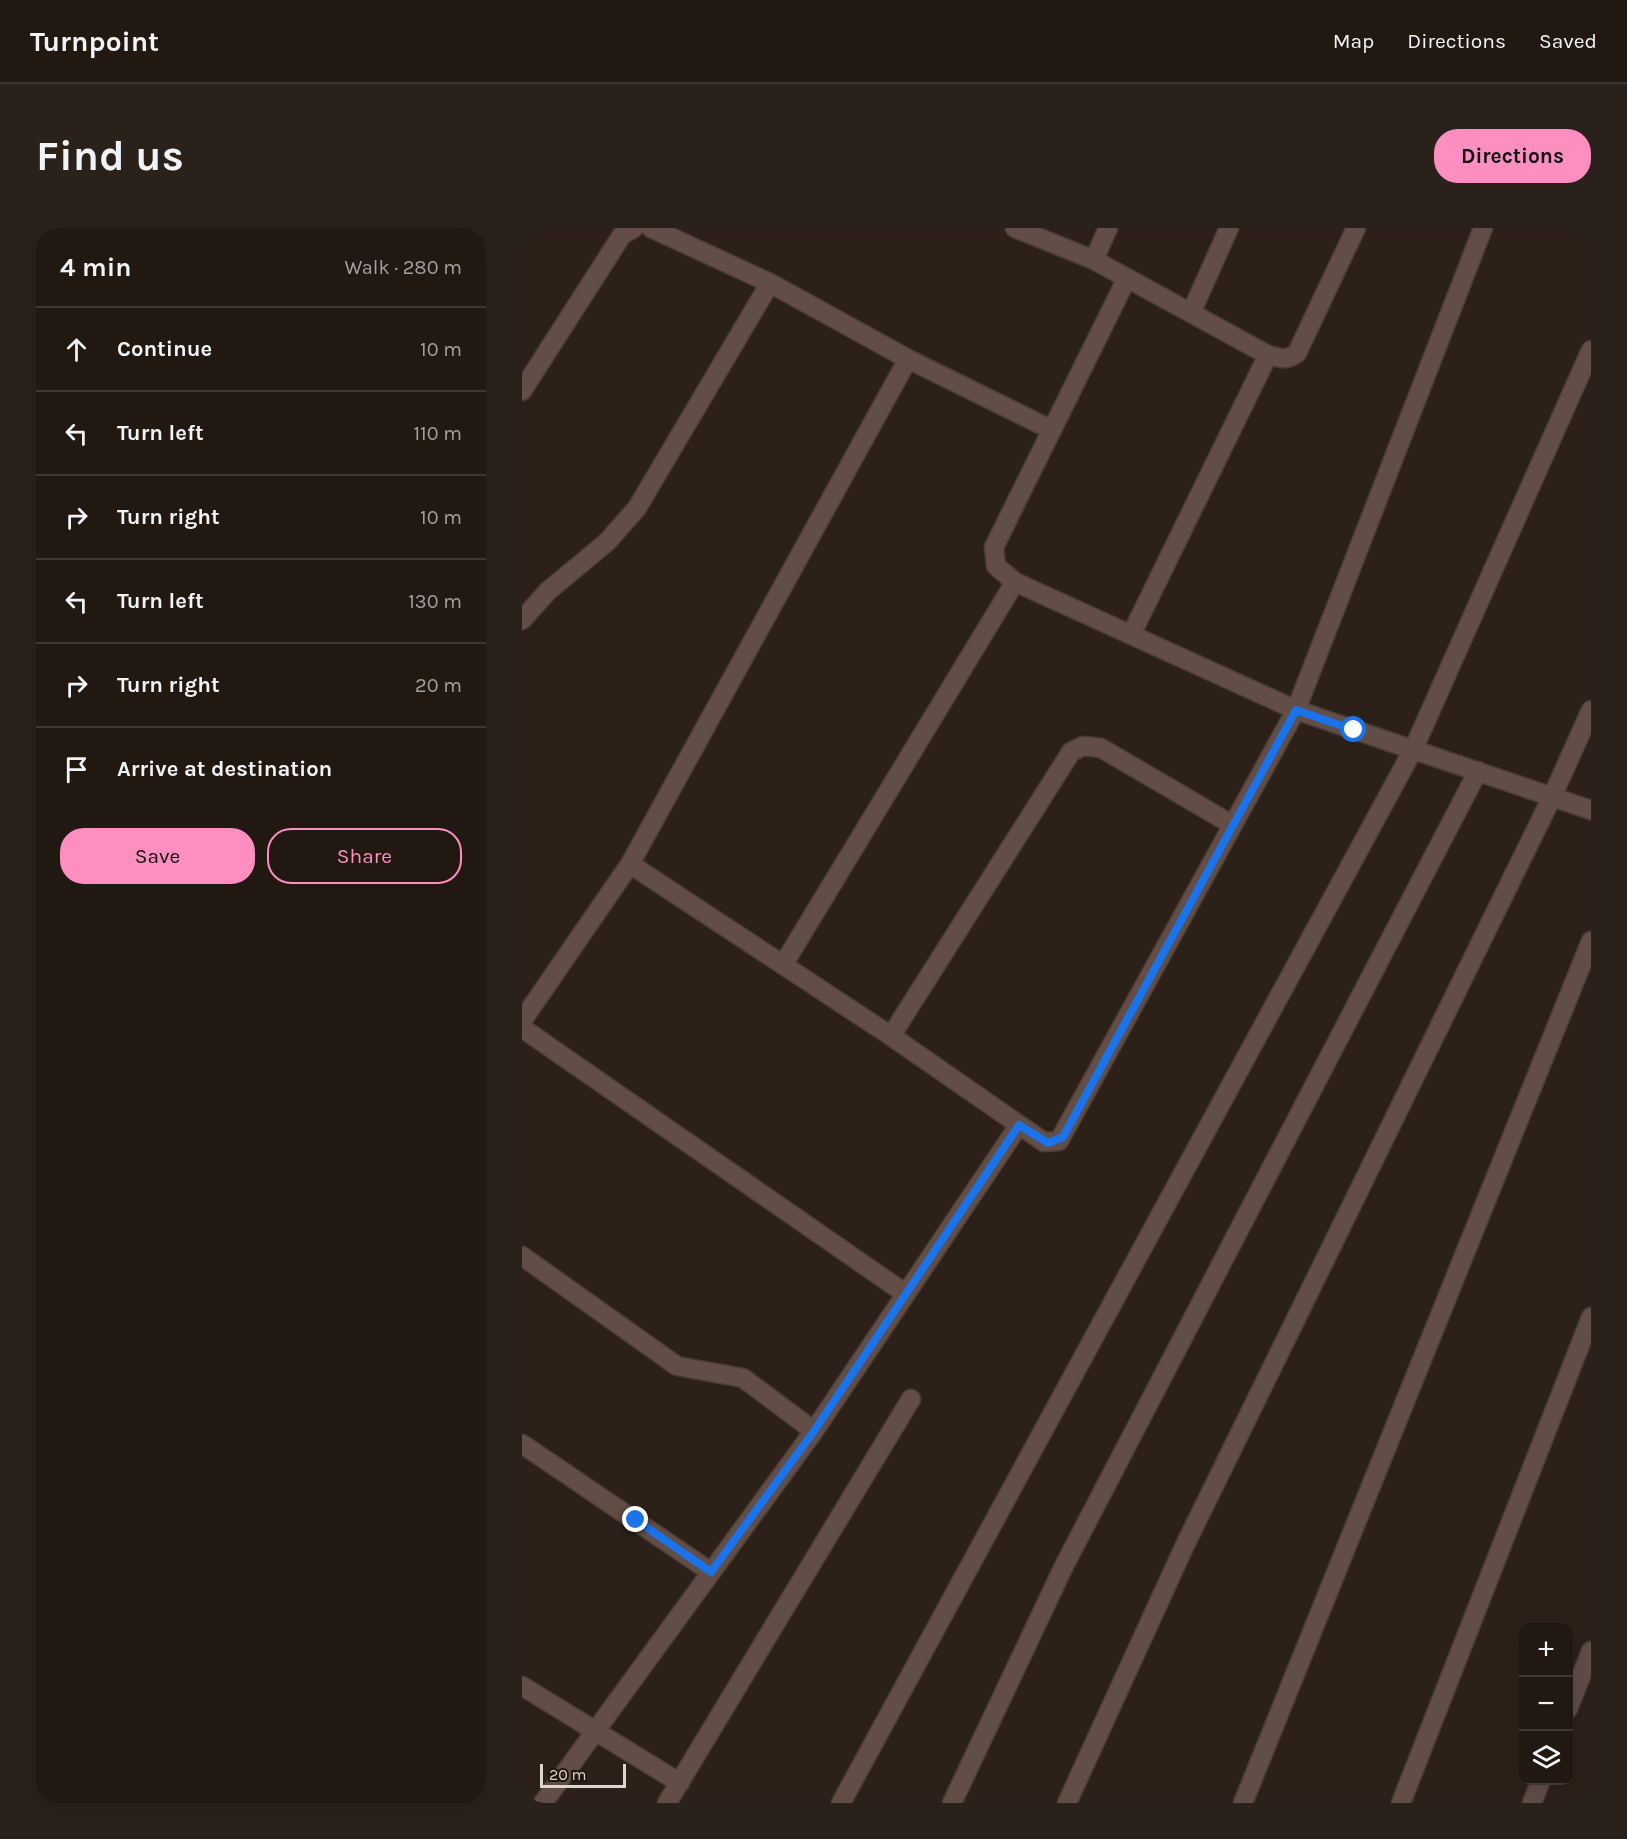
<!DOCTYPE html>
<html lang="en">
<head>
<meta charset="utf-8">
<style>
  body { margin:0; font-family:Karla,sans-serif; background:#2a211b; color:#f1f3f6 }
  .controls { position:absolute; right:18px; bottom:18px; display:grid; overflow:hidden; border-radius:12px; box-shadow:0 6px 24px #0002 }
  .controls button { width:54px; height:54px; display:grid; place-items:center; padding:0; border:0; border-bottom:2px solid #3f3732; background:#221812; color:#f1f3f6; font:30px sans-serif }
  .scale { position:absolute; left:18px; bottom:15px; width:86px; box-sizing:border-box; padding-left:6px; border:3px solid #ded5cf; border-top:0; font-size:16px; line-height:21px; white-space:nowrap; color:#ded5cf; -webkit-text-stroke:4px #23170f; paint-order:stroke }
  .stop { position:absolute; width:18px; height:18px; margin:-14px; border:4px solid #1a73e8; border-radius:50%; background:#fff }
  .stop.end { background:#1a73e8; border-color:#fff; box-shadow:0 2px 6px #0008 }
  .list { margin:0; padding:0; list-style:none }
  h2 { display:flex; justify-content:space-between; align-items:center; height:78px; margin:0; padding:0 24px; font-size:26px }
  h2 small { font-size:20px; font-weight:400; color:#a2a09f }
  .list li { display:grid; grid-template-columns:39px 1fr auto; gap:18px; align-items:center; box-sizing:border-box; height:84px; padding:0 24px; border-top:2px solid #3f3732 }
  .list b { display:block; font-size:22px; white-space:nowrap }
  .list em { font-size:20px; font-style:normal; color:#a2a09f }
  .actions { display:flex; gap:12px; padding:18px 24px }
  .actions a { flex:1; padding:14px 0; border:2px solid #fd8ec0; border-radius:24px; text-align:center; font-size:21px; color:#fd8ec0 }
  .actions .main { background:#fd8ec0; color:#111 }
  .icon { flex:none; width:33px; height:33px; fill:none; stroke:currentColor; stroke-width:2; stroke-linecap:round; stroke-linejoin:round }
  .map { position:relative; flex:none; width:1069px; height:1575px; overflow:hidden; border-radius:24px }
  header { display:flex; align-items:center; gap:36px; box-sizing:border-box; height:84px; padding:0 30px; background:#221812; border-bottom:2px solid #3f3732 }
  header strong { font-size:28px }
  nav { display:flex; gap:33px; margin-inline-start:auto; font-size:21px }
  .intro { display:flex; align-items:center; justify-content:space-between; box-sizing:border-box; height:144px; padding:0 36px }
  h1 { margin:0; font-size:42px }
  .button { padding:15px 27px; border-radius:24px; background:#fd8ec0; color:#111; font-size:21px; font-weight:700 }
  main { display:flex; gap:36px; padding:0 36px }
  aside { flex:1; background:#221812; border-radius:24px; box-shadow:0 6px 24px #0002 }
  .map>svg:first-child { display:block }
</style>
</head>
<body>
<header>
<strong>Turnpoint</strong>
<nav><a>Map</a><a>Directions</a><a>Saved</a></nav>
</header>
<div class="intro"><h1>Find us</h1><a class="button">Directions</a></div>
<main>
<aside>
<h2>4 min<small>Walk · 280 m</small></h2>
<ul class="list">
<li><svg class="icon" aria-label="ahead" viewBox="0 0 24 24"><path d="M12 20V5M6 11l6-6 6 6"/></svg><div><b>Continue</b></div><em>10 m</em></li>
<li><svg class="icon" aria-label="left" viewBox="0 0 24 24"><path d="M17 20v-9H6M10 6l-5 5 5 5"/></svg><div><b>Turn left</b></div><em>110 m</em></li>
<li><svg class="icon" aria-label="right" viewBox="0 0 24 24"><path d="M7 20v-9h11M14 6l5 5-5 5"/></svg><div><b>Turn right</b></div><em>10 m</em></li>
<li><svg class="icon" aria-label="left" viewBox="0 0 24 24"><path d="M17 20v-9H6M10 6l-5 5 5 5"/></svg><div><b>Turn left</b></div><em>130 m</em></li>
<li><svg class="icon" aria-label="right" viewBox="0 0 24 24"><path d="M7 20v-9h11M14 6l5 5-5 5"/></svg><div><b>Turn right</b></div><em>20 m</em></li>
<li><svg class="icon" aria-label="arrive" viewBox="0 0 24 24"><path d="M6 21V4h12l-3 4 3 4H6"/></svg><div><b>Arrive at destination</b></div></li>
</ul>
<div class="actions"><a class="main">Save</a><a>Share</a></div>
</aside>
<div class="map">
<svg width="1069" height="1575" viewBox="0 0 1069 1575">
  <rect width="100%" height="100%" fill="#2d2018"/>
  <g fill="none" stroke-linecap="round" stroke-linejoin="round">
    <defs>
      <path id="street" d="M493,0L572,32L746,127
        M572,32L586,0
        M669,85L707,0
        M386,131L530,202
        M0,163L100,7L112,0
        M493,354L474,338L472,319L605,50
        M0,392L26,363L85,314L115,280L248,55
        M609,407L746,127C758,130 765,133 775,125L834,0
        M108,636L369,808L522,914L537,913L774,482L961,0
        M261,737L493,354L774,482L1069,582
        M0,793L108,636L386,131L248,55L129,0
        M0,800L384,1066
        M369,808L549,524L561,518L579,520L709,596
        M0,1028L155,1138L221,1150L292,1203L21,1575
        M292,1203L497,897
        M0,1216L189,1344
        M0,1458L158,1555
        M1046,1481L1069,1423
        M145,1575L389,1171
        M319,1575L891,522L1069,122
        M430,1575L542,1338L956,543
        M545,1575L663,1317L1030,569L1069,482
        M721,1575L1069,713
        M879,1575L1069,1089
        M1010,1575L1019,1552"/>
    </defs>
    <use href="#street" stroke="#493d35" stroke-width="21"/>
    <use href="#street" stroke="#624d47" stroke-width="18"/>
  </g>
  <g fill="none" stroke-linecap="round" stroke-linejoin="round">
    <path stroke="#1a73e8" stroke-width="8" d="M114,1292L189,1344L292,1203L497,897L526,915L541,909L774,482L832,502"/>
  </g>
</svg>
<div class="controls">
<button>+</button>
<button>−</button>
<button><svg class="icon" aria-label="layers" viewBox="0 0 24 24"><path d="M12 4l9 5-9 5-9-5zM3 14l9 5 9-5"/></svg></button>
</div>
<div class="scale">20 m</div>
<div class="stop" style="left:832px;top:502px"></div>
<div class="stop end" style="left:114px;top:1292px"></div>
</div>
</main>
</body>
</html>
